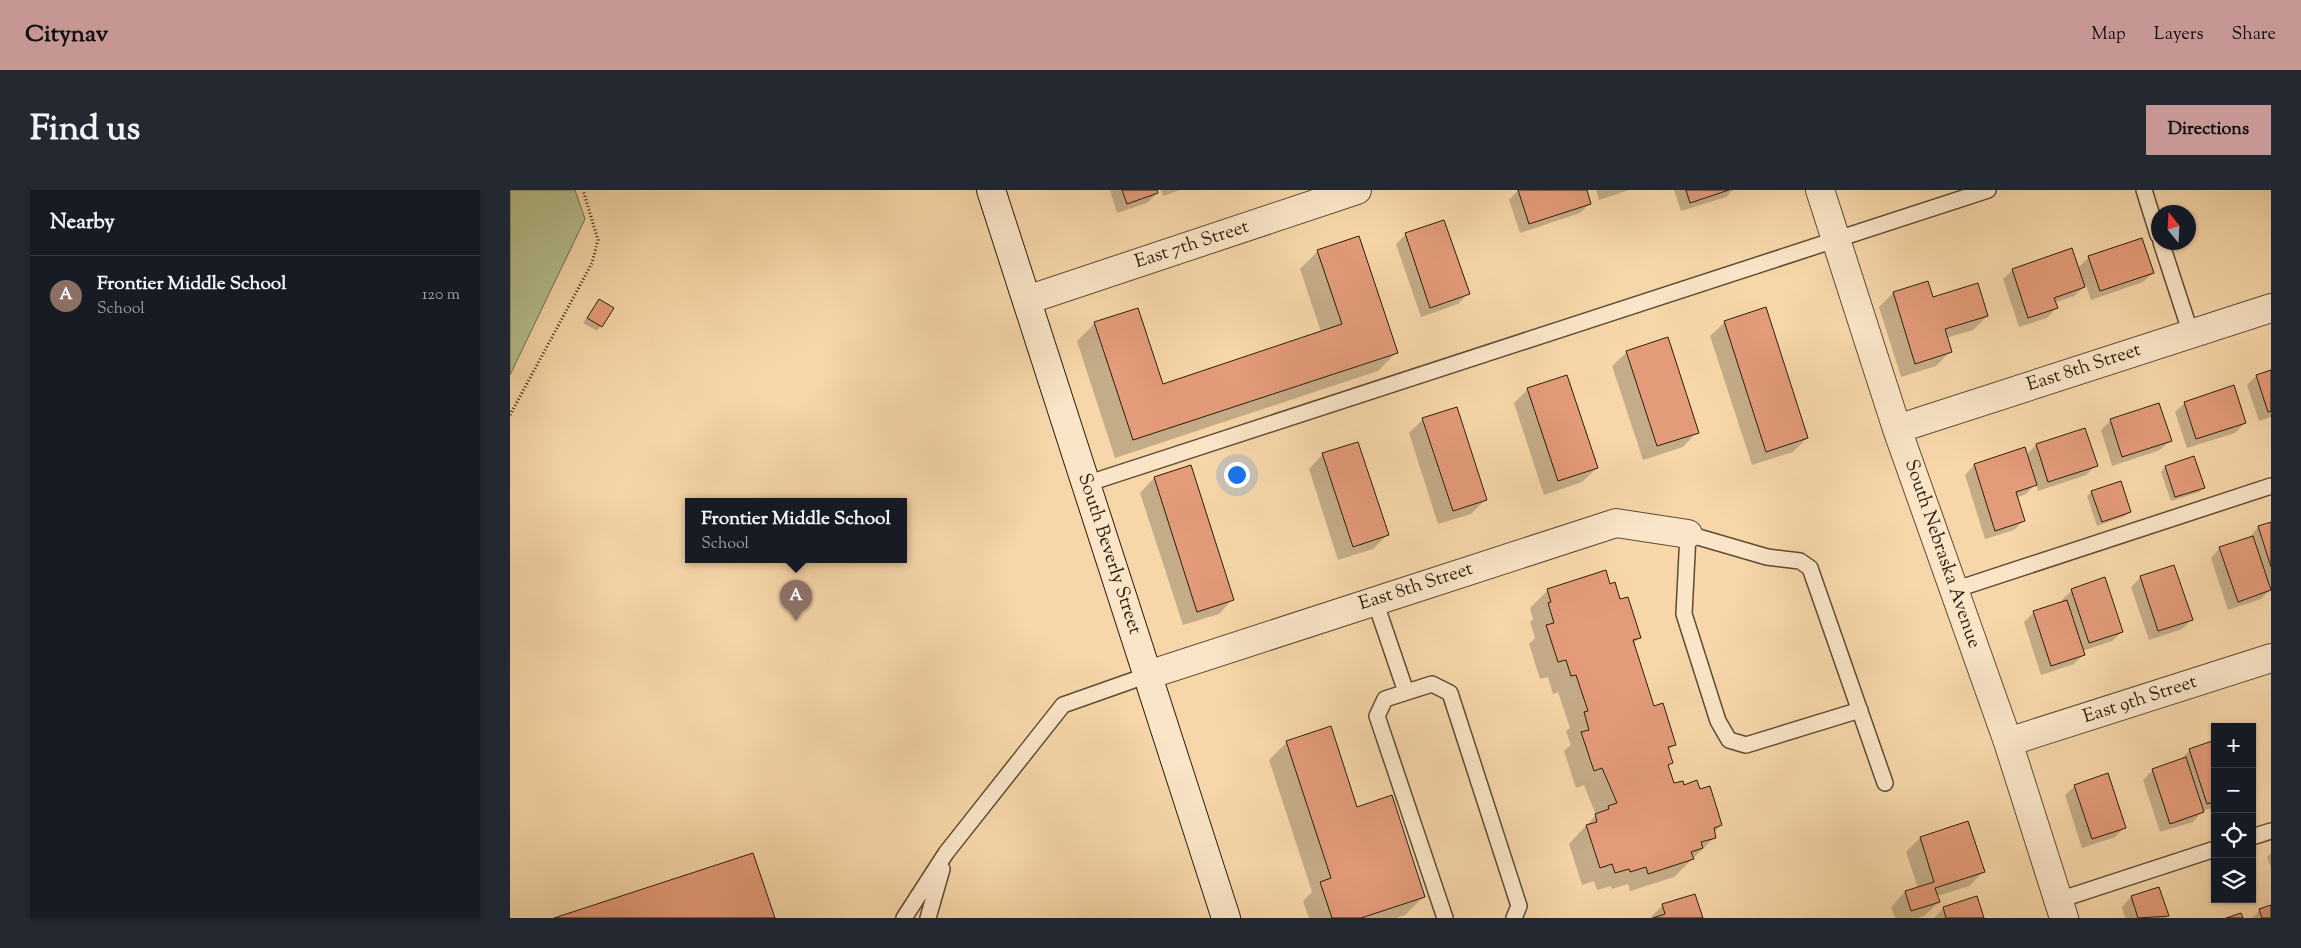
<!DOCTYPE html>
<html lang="en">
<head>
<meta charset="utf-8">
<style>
  body { margin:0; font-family:"Sorts Mill Goudy",serif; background:#242831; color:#f1f3f6 }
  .controls { position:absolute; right:15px; bottom:15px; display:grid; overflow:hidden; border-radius:0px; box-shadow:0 1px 4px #0004 }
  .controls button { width:45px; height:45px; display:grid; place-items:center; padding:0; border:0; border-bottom:1px solid #363941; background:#171b24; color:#f1f3f6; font:25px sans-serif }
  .compass { position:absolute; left:1641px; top:15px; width:45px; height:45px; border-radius:50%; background:#171b24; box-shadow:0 1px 4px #0004; rotate:342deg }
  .you { position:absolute; left:726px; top:284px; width:18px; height:18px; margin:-12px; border:4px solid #fff; border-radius:50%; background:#1a73e8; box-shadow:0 0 0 8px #1a73e833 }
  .badge { display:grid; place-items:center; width:32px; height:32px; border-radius:50%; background:#c59692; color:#fff; font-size:16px; font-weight:700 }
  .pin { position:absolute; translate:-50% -41px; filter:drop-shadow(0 1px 2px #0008) }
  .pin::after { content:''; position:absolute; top:26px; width:18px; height:15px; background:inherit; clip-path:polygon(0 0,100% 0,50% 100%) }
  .popup { position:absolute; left:175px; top:308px; width:222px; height:65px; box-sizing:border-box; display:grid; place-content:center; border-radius:0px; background:#171b24; filter:drop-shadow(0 1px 4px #0005); font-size:16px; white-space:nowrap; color:#9ea1a6 }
  .popup b { font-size:19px; color:#f1f3f6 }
  .popup::after { content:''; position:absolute; left:50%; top:100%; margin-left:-10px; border:10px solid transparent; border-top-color:#171b24 }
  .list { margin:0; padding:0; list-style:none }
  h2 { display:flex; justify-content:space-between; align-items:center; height:65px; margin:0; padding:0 20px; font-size:21px }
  h2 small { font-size:16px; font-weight:400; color:#9ea1a6 }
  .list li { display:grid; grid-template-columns:32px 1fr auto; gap:15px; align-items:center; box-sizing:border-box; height:80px; padding:0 20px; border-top:1px solid #363941 }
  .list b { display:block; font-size:19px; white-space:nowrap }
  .list p { margin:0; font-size:16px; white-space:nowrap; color:#9ea1a6 }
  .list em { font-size:16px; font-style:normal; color:#9ea1a6 }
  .icon { flex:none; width:28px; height:28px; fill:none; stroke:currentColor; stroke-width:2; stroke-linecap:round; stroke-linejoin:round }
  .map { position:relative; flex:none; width:1761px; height:728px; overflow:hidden; border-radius:0px }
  header { display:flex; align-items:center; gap:30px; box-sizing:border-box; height:70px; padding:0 25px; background:#c59692; color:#111 }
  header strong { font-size:24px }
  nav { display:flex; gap:28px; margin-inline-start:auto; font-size:18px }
  .intro { display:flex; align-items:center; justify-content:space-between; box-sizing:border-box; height:120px; padding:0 30px }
  h1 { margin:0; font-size:35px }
  .button { padding:12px 22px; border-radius:0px; background:#c59692; color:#111; font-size:18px; font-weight:700 }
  main { display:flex; gap:30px; padding:0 30px }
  aside { flex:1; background:#171b24; border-radius:0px; box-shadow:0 1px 4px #0004 }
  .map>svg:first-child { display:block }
</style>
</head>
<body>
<header>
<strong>Citynav</strong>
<nav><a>Map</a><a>Layers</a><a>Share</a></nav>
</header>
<div class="intro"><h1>Find us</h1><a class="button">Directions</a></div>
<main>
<aside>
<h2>Nearby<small></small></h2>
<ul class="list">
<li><span class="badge" style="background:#8d6e63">A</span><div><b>Frontier Middle School</b><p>School</p></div><em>120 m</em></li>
</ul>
</aside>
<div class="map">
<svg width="1761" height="728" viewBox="0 0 1761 728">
  <rect width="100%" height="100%" fill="#f7d7aa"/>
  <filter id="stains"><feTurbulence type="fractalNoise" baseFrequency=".004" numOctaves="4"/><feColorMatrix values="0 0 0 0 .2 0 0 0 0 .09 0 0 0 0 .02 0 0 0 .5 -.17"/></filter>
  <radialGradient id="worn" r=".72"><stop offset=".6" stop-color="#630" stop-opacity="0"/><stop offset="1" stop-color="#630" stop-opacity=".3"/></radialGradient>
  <path fill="#b6bf8d" stroke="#706e4d" d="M0,0H65L75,29L0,185Z"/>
  <path fill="#0003" d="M600,0H646L647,3L637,13L607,23Z
    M651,0H670L653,6Z
    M1008,0H1076L1080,13L1070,23L1010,43L999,10Z
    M1086,0H1119L1089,10Z
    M1164,0H1223L1216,7L1171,21Z
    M896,44L958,104L948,114L911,127L886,54Z
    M808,61L886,163L868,181L605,268L567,151L585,133L652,195L811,142L790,79Z
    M1579,67L1643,83L1633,92L1581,110L1576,95L1564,106L1544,113L1546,118L1537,128L1509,137L1493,89L1503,80L1568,78Z
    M1417,92L1422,109L1477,126L1463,140L1436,148L1440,162L1426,176L1391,187L1369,117L1383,103Z
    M89,110L102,119L87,141L73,133Z
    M1215,132L1297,248L1283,262L1242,275L1200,146Z
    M1117,162L1187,242L1173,257L1133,270L1102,176Z
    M1761,181V227L1749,231L1737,195L1746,186Z
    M1018,199L1087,278L1072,292L1034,305L1004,213Z
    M1675,213L1735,233L1725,243L1677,258L1665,222Z
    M1648,215L1660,251L1650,260L1602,276L1591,240L1600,231Z
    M913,229L976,309L961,324L928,334L899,243Z
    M1574,239L1586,275L1576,285L1528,301L1526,294L1516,304L1506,308L1514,330L1504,340L1475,349L1455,285L1464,275L1514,259L1516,265L1526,255Z
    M813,264L877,345L863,359L828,370L799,279Z
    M1683,268L1693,297L1689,302L1661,311L1651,282L1655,277Z
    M680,277L723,409L709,424L673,435L630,303L644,288Z
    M1582,302L1620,322L1615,326L1587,336L1577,306Z
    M1761,333V399L1751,409L1718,420L1701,368L1710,358L1739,348L1748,337Z
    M1631,387L1681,430L1672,439L1639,450L1621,397Z
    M1099,395L1130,447L1123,454L1144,518L1165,554L1158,561L1162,573L1157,577L1163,595L1189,601L1211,635L1204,643L1205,647L1164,687L1120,701L1118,694L1102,699L1101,696L1087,700L1084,691L1072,695L1059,654L1086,625L1074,595L1066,598L1054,561L1061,555L1056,541L1060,538L1048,502L1043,504L1038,487L1030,489L1019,454L1025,448L1020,432L1023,429L1020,418L1038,400Z
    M1562,400L1612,442L1602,451L1572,461L1573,465L1564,474L1531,485L1514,432L1524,422L1553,413L1552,410Z
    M777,552L846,618L913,707L895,725L886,728H799L793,711L802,702L759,570Z
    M1705,552V617L1692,621L1683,632L1650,642L1633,590L1643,580L1670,570L1680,560Z
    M1565,596L1615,637L1605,647L1572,658L1555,605Z
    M1457,633L1473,682L1459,696L1427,706L1429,712L1414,726L1407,728H1385L1381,717L1395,702L1408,698L1396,662L1410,648Z
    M1761,663V678L1757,667Z
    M1649,698L1658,726L1656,728H1615L1612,717L1621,707Z
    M1153,715L1191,728H1140Z
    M1761,716V728H1742L1750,720Z
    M1433,719L1473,728H1424Z"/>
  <path fill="#e49b79" stroke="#2a1e0d" d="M612,0H647L648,3L617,14Z
    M1008,0H1077L1081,14L1019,34Z
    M1176,0H1219L1180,13Z
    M934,30L960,104L920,118L895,43Z
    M849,46L888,163L623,250L584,132L628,118L653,194L832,134L807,60Z
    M1632,48L1644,83L1590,101L1578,66Z
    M1562,58L1575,97L1544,108L1548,118L1518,128L1502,79Z
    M1418,91L1423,107L1468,93L1478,126L1435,139L1442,162L1405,174L1383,102Z
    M89,109L104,118L92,137L77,128Z
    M1256,117L1298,248L1256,262L1214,131Z
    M1158,147L1189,243L1147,256L1116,161Z
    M1761,180V221L1758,222L1746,185Z
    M1057,185L1088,278L1048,291L1017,198Z
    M1724,195L1736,233L1686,249L1674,212Z
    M1649,213L1662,251L1612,267L1600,229Z
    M947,217L977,310L943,321L912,228Z
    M1575,238L1588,276L1538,292L1526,254Z
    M848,252L879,345L843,357L812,263Z
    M1515,257L1527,295L1506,302L1515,331L1485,341L1464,274Z
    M1684,266L1695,298L1665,307L1655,276Z
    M681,275L724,410L687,422L644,287Z
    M1611,291L1621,322L1592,332L1581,301Z
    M1761,332V377L1748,336Z
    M1743,346L1761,400L1728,412L1709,357Z
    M1664,375L1683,430L1648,441L1630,386Z
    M1096,380L1100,394L1105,392L1110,409L1118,407L1131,448L1123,450L1144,516L1153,513L1166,555L1158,557L1163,573L1158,575L1164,593L1173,591L1174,595L1187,590L1190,599L1200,596L1212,635L1204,638L1206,648L1191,652L1193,658L1181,662L1184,669L1138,684L1136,677L1120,682L1119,679L1105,683L1102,674L1090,678L1076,635L1087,632L1085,624L1099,619L1098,616L1107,613L1092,578L1084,581L1071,542L1079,540L1074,522L1078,521L1066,485L1061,486L1056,470L1048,472L1036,435L1044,433L1038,413L1041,412L1037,399Z
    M1595,387L1613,442L1579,453L1561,399Z
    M1557,410L1575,465L1541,476L1523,421Z
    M821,536L847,617L882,605L915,707L851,728H822L810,692L821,688L776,551Z
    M1705,550V611L1697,614L1679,559Z
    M1676,567L1694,622L1660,634L1642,579Z
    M1598,583L1616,638L1582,649L1564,595Z
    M1458,631L1475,682L1425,698L1430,712L1401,721L1395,701L1424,692L1410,647Z
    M243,663L265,728H44Z
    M1649,697L1659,726L1628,728L1621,706Z
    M1185,704L1193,728H1143L1155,724L1152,714Z
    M1467,706L1474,728H1436L1433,717Z
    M1761,715V728H1752L1749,719Z
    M1731,723L1733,728H1716Z"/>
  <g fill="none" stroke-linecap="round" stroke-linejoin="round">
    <defs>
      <path id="service" d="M1634,0L1648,45
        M1651,52L1681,144
        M576,294L1478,0
        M1444,400L1761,296
        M865,411L896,502
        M1350,520L1236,555L1219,550L1208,531L1174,424L1178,344L1257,367L1290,371L1300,378L1375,593
        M1742,647L1761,641
        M1549,710L1705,659
        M394,728L436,663L553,515L638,485
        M418,728L432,679
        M935,728L867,526L875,509L922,494L940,503L1009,716L1004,728"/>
      <path id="minor" d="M1310,0L1387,239L1498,552L1554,728
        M517,110L847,0
        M1387,239L1761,118
        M638,485L1106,333L1178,344
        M1498,552L1761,468"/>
      <path id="secondary" d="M481,0L716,728"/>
    </defs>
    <use href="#service" stroke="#5d4c34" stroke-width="18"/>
    <use href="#minor" stroke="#5d4c34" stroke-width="30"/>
    <use href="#secondary" stroke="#2a1e0d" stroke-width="30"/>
    <path stroke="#2a1e0d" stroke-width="3" stroke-dasharray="1 2.5" stroke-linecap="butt" d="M0,225L82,73L88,50L73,0"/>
    <use href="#service" stroke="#fae5c8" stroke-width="15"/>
    <use href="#minor" stroke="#fae5c8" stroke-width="28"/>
    <use href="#secondary" stroke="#fae5c8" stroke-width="28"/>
  </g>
  <g text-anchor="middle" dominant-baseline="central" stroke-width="4" stroke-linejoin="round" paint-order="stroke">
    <g font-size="19" fill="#2a1e0d" stroke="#fae5c8">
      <text transform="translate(682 55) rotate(-18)">East 7th Street</text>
      <text transform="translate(1574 178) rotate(-18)">East 8th Street</text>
      <text transform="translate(599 364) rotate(72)">South Beverly Street</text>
      <text transform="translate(1432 364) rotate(71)">South Nebraska Avenue</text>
      <text transform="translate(906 397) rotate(-18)">East 8th Street</text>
      <text transform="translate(1630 510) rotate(-18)">East 9th Street</text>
    </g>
  </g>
  <rect width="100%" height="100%" filter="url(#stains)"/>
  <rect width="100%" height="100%" fill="url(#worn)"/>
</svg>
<div class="controls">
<button>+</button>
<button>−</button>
<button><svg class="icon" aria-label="locate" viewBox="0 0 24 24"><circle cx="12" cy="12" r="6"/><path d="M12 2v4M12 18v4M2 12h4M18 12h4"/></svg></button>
<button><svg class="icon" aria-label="layers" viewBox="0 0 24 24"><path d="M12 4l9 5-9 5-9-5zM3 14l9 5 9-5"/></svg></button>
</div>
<svg class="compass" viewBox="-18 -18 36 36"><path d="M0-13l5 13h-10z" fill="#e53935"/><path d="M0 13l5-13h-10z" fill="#9ea1a6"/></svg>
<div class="you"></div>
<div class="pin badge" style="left:286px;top:431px;background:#8d6e63">A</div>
<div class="popup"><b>Frontier Middle School</b>School</div>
</div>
</main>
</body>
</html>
